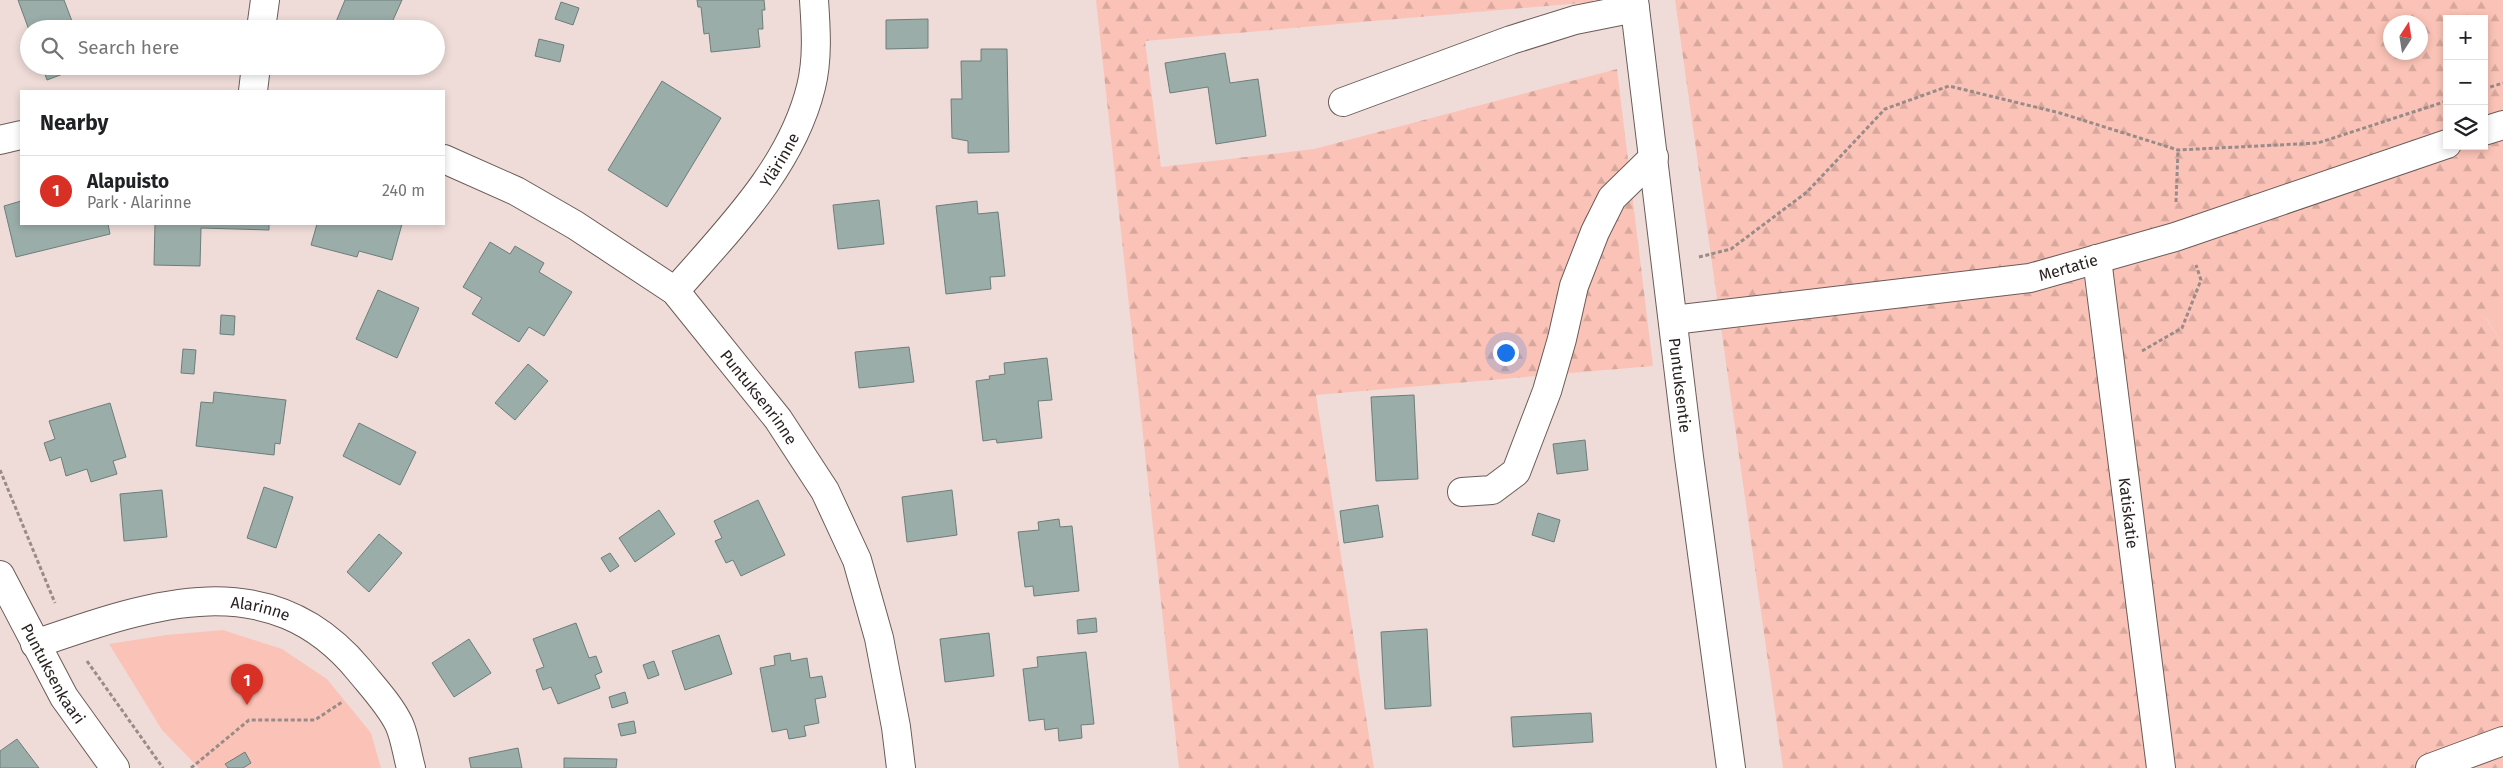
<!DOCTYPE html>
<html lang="en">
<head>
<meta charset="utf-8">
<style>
  body { margin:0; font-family:"Fira Sans",sans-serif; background:#f2f2f2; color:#202124 }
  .controls { position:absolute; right:15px; top:15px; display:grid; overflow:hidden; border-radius:0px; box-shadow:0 2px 8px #0003 }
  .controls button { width:45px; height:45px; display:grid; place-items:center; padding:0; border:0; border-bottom:1px solid #e0e0e0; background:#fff; color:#202124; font:25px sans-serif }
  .compass { position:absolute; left:2383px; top:15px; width:45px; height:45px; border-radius:50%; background:#fff; box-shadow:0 2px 8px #0003; rotate:12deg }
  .you { position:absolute; left:1505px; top:352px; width:18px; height:18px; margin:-12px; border:4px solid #fff; border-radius:50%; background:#1a73e8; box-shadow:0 0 0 8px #1a73e833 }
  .badge { display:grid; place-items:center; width:32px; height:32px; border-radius:50%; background:#d93025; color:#fff; font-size:16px; font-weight:700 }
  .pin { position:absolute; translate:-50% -41px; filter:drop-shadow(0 1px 2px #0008) }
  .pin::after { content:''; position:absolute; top:26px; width:18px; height:15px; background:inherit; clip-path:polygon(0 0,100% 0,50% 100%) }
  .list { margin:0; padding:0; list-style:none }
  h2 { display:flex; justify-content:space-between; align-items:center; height:65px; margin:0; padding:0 20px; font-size:21px }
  h2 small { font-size:16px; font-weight:400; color:#757577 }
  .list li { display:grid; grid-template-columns:32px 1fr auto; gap:15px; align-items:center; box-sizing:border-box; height:70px; padding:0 20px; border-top:1px solid #e0e0e0 }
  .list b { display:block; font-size:19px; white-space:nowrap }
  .list p { margin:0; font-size:16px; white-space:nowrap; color:#757577 }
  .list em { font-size:16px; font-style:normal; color:#757577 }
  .icon { flex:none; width:28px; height:28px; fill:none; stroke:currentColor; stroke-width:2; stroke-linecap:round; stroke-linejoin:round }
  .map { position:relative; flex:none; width:2503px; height:768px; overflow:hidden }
  .search { position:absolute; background:#fff; box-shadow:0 2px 8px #0003; left:20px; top:20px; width:425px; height:55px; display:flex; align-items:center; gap:12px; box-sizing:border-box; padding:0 18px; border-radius:28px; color:#757577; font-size:19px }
  .panel { position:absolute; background:#fff; box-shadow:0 2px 8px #0003; left:20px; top:90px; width:425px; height:135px; border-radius:0px }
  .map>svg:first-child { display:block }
</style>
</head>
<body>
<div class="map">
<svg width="2503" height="768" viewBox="0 0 2503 768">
  <defs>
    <pattern id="forest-firs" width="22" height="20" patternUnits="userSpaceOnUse" patternTransform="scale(1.25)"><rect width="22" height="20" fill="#fbc3b7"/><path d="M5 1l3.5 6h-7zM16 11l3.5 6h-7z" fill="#d7a79d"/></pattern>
  </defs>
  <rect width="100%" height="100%" fill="#efdcd8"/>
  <path fill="#fbc3b7" d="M2503,308V345L2485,316Z
    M223,630L282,649L327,679L371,733L381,768H199L162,730L109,644L166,635Z"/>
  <path fill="url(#forest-firs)" fill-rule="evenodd" d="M1096,0H1593V2L1145,41L1161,167L1314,149L1617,69L1653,366L1316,395L1374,768H1179Z
    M1675,0H2503V308L2485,317L2503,345V768H1783ZM2447,19H2484V146H2447ZM2390,22H2420V52H2390Z"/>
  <path fill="#9aada9" stroke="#6c7e7a" d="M18,0H64L75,29L29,30Z
    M345,0H402L389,29H333Z
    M697,0H764L765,10H762L763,29H758L760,47L711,52L709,33L704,34L701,7H698Z
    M561,2L579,8L573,25L555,19Z
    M928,19V48L886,49V20Z
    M539,39L564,45L560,62L535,56Z
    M981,49H1007L1009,152L968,153V141L952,138L951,99H962L961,61H981Z
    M1225,53L1230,83L1258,79L1266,136L1216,144L1208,87L1170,93L1165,63Z
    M42,66H84L47,80Z
    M356,66H373L370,73Z
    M662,81L721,118L667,207L608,170Z
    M879,200L884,244L838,249L833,205Z
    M21,201V224H108L110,234L16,257L4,206Z
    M977,201L978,214L998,212L1005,276L990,277L991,289L946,294L936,206Z
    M155,224H269V230L201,228L200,266L154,265Z
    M317,224H402L392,260L359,251L357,257L311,245Z
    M490,242L510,254L515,246L544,263L539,272L572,292L544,336L529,327L519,342L472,314L482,298L463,287Z
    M378,290L419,308L397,358L356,339Z
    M221,315L235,316L234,335L220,334Z
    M909,347L914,382L859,388L855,352Z
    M183,349L196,350L194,374L181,373Z
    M1047,358L1052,400L1038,401L1042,438L997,443L996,439L983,441L976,381L990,379L989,376L1005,374L1004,363Z
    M528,364L548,381L515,420L495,403Z
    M214,392L286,400L280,444L275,443L274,455L196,446L201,402L213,403Z
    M1414,395L1418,479L1376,481L1371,397Z
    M110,403L126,457L113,461L117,474L91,482L87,469L66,476L61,457L50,461L44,443L55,439L49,421Z
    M359,423L416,452L400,485L343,456Z
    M1585,440L1588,470L1557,474L1553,444Z
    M264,487L293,497L276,548L247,538Z
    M162,490L167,537L124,541L120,494Z
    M952,490L957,535L907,542L902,497Z
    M758,500L785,555L741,576L733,560L726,563L715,541L722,538L714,521Z
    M1378,505L1383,537L1344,543L1340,511Z
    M659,510L675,534L635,562L619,538Z
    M1538,513L1560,520L1554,542L1532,535Z
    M1059,519L1060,527L1072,526L1079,591L1034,596L1033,586L1025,587L1018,532L1039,530L1038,522Z
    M379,534L402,553L369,592L347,572Z
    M610,553L619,566L610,572L601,558Z
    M1096,618L1097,632L1078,634L1077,620Z
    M576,623L589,658L596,656L602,672L595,675L600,688L558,704L551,687L543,690L536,670L544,667L533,639Z
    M1427,629L1431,706L1385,709L1381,632Z
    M989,633L994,676L945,682L940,639Z
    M719,635L732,674L685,690L672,651Z
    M469,639L491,673L454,697L432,663Z
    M1086,652L1094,724L1081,725L1082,738L1059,741L1058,728L1045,730L1044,719L1029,721L1023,669L1038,667L1037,657Z
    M790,653L791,661L807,658L810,678L822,676L826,697L815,699L819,723L804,726L806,736L789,739L787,729L772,732L760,668L775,665L774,656Z
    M654,661L659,675L648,679L643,665Z
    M625,692L628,703L612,708L609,697Z
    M1591,713L1593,742L1513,747L1511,717Z
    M634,721L636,733L621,736L618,724Z
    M17,739L39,768H0V751Z
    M518,748L522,768H471L469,758Z
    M245,752L251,763L243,768H228L225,764Z
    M564,758L617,759L616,768H564Z"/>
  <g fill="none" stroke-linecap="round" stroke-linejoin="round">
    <defs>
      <g id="minor">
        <path id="s1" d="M1634,0L1689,457L1731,768"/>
        <path d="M261,29L265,0"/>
        <path d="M253,91L256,66"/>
        <path d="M1343,102L1511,40L1575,20L1635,8"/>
        <path d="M2484,131L2503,125"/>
        <path d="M0,140L21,135"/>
        <path id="s2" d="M444,159L516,191L575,225L675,291L778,419L825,491L857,560L879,638L896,727L901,768"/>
        <path id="s3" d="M2097,259L2161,768"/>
        <path id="s4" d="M675,291C728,230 791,168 811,87C818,59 816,29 814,0"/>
        <path id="s5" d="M1673,320L2030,278L2175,237L2447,144"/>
        <path d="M1462,492L1492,490L1516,472L1547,391L1562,339L1574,286L1595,232L1612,198L1654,157"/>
        <path id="s6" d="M0,575L64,697L115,768"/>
        <path id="s7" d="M35,644C148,605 269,561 359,670C372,686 390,705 399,724C405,737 407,754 411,768"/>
        <path d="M2430,768L2503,741"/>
      </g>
    </defs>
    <use href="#minor" stroke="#6b5b57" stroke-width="30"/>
    <path stroke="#988b88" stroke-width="3" stroke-dasharray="4 2.5" stroke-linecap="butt" d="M2484,89L2503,83
      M2176,202L2178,150
      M1699,257L1731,249L1807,192L1885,109L1949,86L2060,113L2178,150L2318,143L2447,101
      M2142,351L2182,328L2201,280L2196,265
      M0,470L55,603
      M87,661L163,768
      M191,768L249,720H315L342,702"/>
    <use href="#minor" stroke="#fff" stroke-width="28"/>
  </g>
  <g text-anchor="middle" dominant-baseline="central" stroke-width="4" stroke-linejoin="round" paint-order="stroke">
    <g font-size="16" fill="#292221" stroke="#fce9e5">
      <text stroke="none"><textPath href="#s4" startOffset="168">Ylärinne</textPath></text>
      <text stroke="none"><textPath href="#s5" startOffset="399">Mertatie</textPath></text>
      <text stroke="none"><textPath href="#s1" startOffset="388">Puntuksentie</textPath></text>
      <text stroke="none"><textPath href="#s2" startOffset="402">Puntuksenrinne</textPath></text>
      <text stroke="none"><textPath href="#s3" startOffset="256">Katiskatie</textPath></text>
      <text stroke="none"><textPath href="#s7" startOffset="232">Alarinne</textPath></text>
      <text stroke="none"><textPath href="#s6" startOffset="112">Puntuksenkaari</textPath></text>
    </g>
  </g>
</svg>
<div class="controls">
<button>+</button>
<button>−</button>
<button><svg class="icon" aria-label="layers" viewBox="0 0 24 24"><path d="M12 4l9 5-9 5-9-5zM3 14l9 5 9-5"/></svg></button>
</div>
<svg class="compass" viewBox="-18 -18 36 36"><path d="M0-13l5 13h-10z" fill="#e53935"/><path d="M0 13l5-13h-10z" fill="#757577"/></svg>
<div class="you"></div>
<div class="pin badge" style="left:247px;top:705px">1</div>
<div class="search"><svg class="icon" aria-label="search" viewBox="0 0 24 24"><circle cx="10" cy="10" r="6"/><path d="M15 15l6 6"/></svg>Search here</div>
<section class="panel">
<h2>Nearby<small></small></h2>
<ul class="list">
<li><span class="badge">1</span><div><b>Alapuisto</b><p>Park · Alarinne</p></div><em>240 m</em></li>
</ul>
</section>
</div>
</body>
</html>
